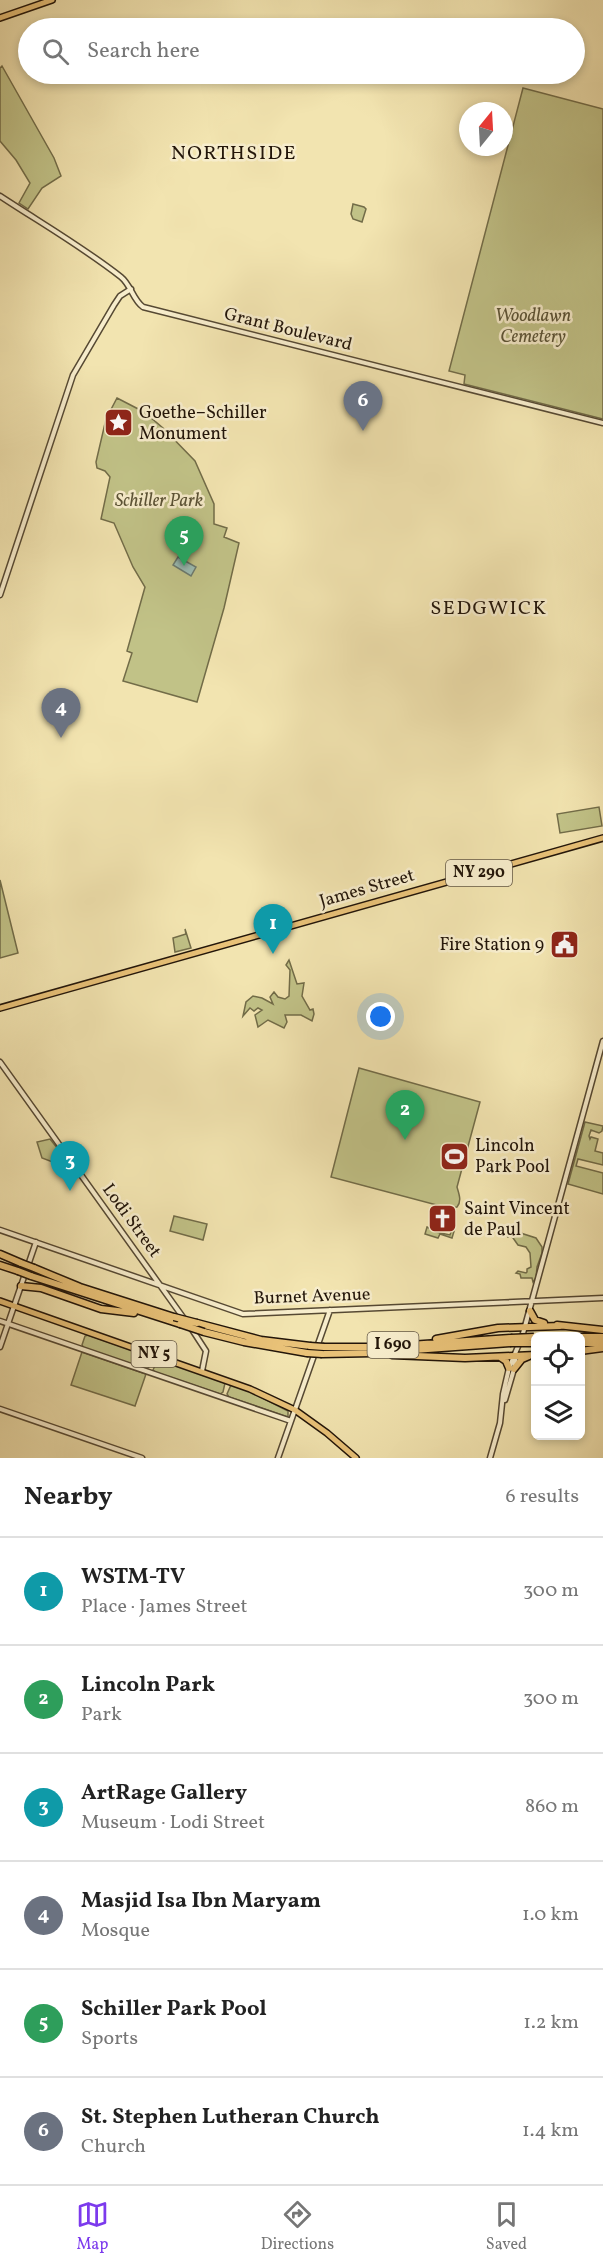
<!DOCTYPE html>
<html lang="en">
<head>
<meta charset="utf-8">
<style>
  body { margin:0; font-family:Vollkorn,serif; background:#f2f2f2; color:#222 }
  .controls { position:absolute; right:18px; bottom:18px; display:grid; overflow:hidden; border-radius:9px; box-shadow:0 3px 9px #0003 }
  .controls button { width:54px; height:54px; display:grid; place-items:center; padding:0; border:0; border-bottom:2px solid #e0e0e0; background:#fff; color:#222; font:30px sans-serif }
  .compass { position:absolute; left:459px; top:102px; width:54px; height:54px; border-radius:50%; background:#fff; box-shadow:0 3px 9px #0003; rotate:18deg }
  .you { position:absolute; left:381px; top:1017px; width:21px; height:21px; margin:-15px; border:4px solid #fff; border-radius:50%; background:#1a73e8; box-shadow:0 0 0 9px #1a73e833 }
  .badge { display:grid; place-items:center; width:39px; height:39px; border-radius:50%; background:#7c3aed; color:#fff; font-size:20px; font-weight:700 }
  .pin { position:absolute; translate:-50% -50px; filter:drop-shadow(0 2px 3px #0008) }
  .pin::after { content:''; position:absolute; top:32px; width:21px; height:18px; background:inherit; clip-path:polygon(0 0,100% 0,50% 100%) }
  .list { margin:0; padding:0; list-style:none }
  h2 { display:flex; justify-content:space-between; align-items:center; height:78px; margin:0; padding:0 24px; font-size:26px }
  h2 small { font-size:20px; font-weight:400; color:#767676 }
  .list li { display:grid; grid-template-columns:39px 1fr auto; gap:18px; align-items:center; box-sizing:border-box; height:108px; padding:0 24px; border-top:2px solid #e0e0e0 }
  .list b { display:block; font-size:22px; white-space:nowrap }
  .list p { margin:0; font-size:20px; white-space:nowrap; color:#767676 }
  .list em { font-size:20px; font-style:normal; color:#767676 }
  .icon { flex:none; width:33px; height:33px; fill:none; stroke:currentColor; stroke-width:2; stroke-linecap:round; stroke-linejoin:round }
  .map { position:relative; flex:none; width:603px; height:1458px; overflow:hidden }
  .search { position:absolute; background:#fff; box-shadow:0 3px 9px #0003; left:18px; right:18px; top:18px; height:66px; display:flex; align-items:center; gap:15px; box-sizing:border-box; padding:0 21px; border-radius:33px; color:#767676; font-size:22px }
  .sheet { height:726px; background:#fff }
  nav { display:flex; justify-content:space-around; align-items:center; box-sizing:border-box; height:84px; border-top:2px solid #e0e0e0; background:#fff; font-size:16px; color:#767676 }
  nav a { display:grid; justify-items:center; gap:3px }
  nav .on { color:#7c3aed }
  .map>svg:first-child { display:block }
</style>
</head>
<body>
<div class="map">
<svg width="603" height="1458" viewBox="0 0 603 1458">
  <rect width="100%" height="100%" fill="#f2e4b0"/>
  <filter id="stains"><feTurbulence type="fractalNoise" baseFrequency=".00333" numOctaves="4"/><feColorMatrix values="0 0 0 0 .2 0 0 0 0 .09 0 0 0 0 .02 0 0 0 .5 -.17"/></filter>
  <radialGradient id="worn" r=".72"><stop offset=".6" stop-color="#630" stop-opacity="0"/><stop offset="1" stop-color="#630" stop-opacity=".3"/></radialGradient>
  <path fill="#c1c287" stroke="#726c48" stroke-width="1.5" d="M2,66L54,158L61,176L42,188L28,209L19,203L30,183L16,160L0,141V68Z
    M523,88L603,109V419L464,384L465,375L449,371Z
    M353,204L364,207L366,209L362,222L353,219L351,214Z
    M117,398L144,412L163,428L195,461L214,504V524L227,528L224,537L239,543L224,608L197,702L123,681L132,653L127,651L145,587L133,567L114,523L101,519L110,477L105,471L97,468L96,462L106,419Z
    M599,807L602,826L560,833L557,814Z
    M0,880L18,953L0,958Z
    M185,929L191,948L175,952L173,938L186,934Z
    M289,960L297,984L304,983L302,996L310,1010L313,1009L314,1014L312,1021L301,1015H285L287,1022L284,1028L268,1020L258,1027L255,1015L262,1010L258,1008L254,1011L250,1008L243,1016L246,1002L253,996L262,998L273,1004L270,997L274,992L278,997L285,999L289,996L290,970L286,965Z
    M359,1068L480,1102L457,1187C459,1194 462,1201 457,1207L448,1208L331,1177Z
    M585,1122L603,1126L602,1131L599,1133L591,1130L589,1136L590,1139L591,1137L598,1139L595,1151L603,1153V1165L578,1159L576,1166L603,1173V1194L568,1184Z
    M50,1139L62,1154L58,1164L42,1158L37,1142Z
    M174,1216L207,1224L203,1240L170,1231Z
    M427,1227L436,1232L450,1235L452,1229L455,1228L452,1238L440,1234L438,1238L425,1234Z
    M508,1229L536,1238L542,1247V1253L537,1267L536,1278L533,1282L532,1278H521L520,1274L516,1273L518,1271L526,1273L527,1272V1269L531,1267L530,1253L526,1247L518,1245L511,1235L508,1237L506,1235Z
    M88,1335L151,1357L149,1367L147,1369L84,1348L82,1345L85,1336Z
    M82,1352L146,1374L135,1406L71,1385Z
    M158,1359L225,1383L223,1392L220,1394L155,1372L153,1370Z
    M231,1385L249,1391L288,1411V1417L229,1397L227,1394Z"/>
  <path fill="#9dbdb3" stroke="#6c7a6f" stroke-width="1.5" d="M178,557L196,567L191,576L173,565Z"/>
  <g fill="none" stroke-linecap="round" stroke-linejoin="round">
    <defs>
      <path id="minor" d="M0,196C41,223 83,247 121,277C131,285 133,300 143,307L603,423
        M0,595L73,375L114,305L120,296L131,289
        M0,1062L185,1320
        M0,1230L243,1314L603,1298
        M0,1321L291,1421
        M191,1328L206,1351L202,1371
        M522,1337L603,1041
        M0,1347L36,1242
        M505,1400L514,1369L516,1356
        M0,1409L142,1458
        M278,1458L330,1310
        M490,1458L500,1423L503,1394L509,1368L519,1344"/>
      <path id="major" d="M0,18L52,0
        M0,1008L603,838
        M0,1301L250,1389L295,1410L327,1433L356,1458"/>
      <path id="highway" d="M0,1254L21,1263
        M0,1265L18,1271
        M34,1268L80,1287L174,1317
        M31,1276L180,1324
        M21,1286L41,1288L101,1309L134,1313
        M530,1311L535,1320L544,1323
        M197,1323L261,1340L310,1346
        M557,1325L603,1330
        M204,1332L244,1342L307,1353
        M580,1337H603
        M436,1339L498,1328L560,1326
        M580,1343H603
        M324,1347H381L511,1338
        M580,1351L603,1348
        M322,1354L373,1353L510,1343
        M392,1355L465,1358L536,1355
        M500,1357L506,1361L509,1368
        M514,1369L522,1359L529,1356"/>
    </defs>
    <use href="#minor" stroke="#564933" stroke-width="7"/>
    <use href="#major" stroke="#221509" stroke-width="8"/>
    <use href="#highway" stroke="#221509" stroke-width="9"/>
    <use href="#minor" stroke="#f7edcc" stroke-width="4"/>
    <use href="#major" stroke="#e9c278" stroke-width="5"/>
    <use href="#highway" stroke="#e9c278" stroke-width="6"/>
    <defs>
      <path id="highway-bridge" d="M21,1263L34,1268
        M18,1271L31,1276
        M174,1317L197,1323
        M180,1324L204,1332
        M511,1338L534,1337
        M510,1343H532
        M310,1346L324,1347
        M307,1353L322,1354"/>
    </defs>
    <use href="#highway-bridge" stroke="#221509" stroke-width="9" stroke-linecap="butt"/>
    <use href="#highway-bridge" stroke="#e9c278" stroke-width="6"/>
  </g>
  <defs>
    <symbol id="sight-square" viewBox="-11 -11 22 22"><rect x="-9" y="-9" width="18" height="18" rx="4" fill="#8f2418" stroke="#f7edcc"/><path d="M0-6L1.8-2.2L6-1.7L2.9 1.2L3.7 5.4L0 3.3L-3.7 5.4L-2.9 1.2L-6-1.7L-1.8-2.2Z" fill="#fff"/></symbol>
    <symbol id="civic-square" viewBox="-11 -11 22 22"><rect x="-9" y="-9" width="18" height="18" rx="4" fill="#8f2418" stroke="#f7edcc"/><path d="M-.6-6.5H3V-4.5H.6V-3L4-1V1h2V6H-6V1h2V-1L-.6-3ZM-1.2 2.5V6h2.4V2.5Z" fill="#fff"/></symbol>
    <symbol id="stadium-square" viewBox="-11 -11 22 22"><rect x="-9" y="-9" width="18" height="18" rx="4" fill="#8f2418" stroke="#f7edcc"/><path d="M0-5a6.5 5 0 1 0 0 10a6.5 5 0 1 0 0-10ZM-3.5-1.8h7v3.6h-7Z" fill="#fff"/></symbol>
    <symbol id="church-square" viewBox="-11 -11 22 22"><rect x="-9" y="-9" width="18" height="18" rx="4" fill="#8f2418" stroke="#f7edcc"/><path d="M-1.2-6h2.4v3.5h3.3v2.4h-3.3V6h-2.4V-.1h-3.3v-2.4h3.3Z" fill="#fff"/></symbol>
  </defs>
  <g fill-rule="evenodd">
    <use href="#sight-square" x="102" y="406" width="33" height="33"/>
    <use href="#civic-square" x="548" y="928" width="33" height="33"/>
    <use href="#stadium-square" x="438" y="1140" width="33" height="33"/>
    <use href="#church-square" x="426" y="1202" width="33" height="33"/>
  </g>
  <g text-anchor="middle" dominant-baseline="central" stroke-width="5" stroke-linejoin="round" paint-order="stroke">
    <g fill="#f7edcc" stroke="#625644" stroke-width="1.5">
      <rect x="446" y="860" width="66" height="26" rx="4.5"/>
      <rect x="367.5" y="1332" width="51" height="26" rx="4.5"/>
      <rect x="131.5" y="1341" width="45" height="26" rx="4.5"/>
    </g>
    <g font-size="16" font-weight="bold" fill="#221509">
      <text x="479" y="873">NY 290</text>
      <text x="393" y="1345">I 690</text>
      <text x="154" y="1354">NY 5</text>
    </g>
    <g font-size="18" font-style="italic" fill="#5a5235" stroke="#f7edcc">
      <text x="533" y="316">Woodlawn<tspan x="533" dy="21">Cemetery</tspan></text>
      <text x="159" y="501">Schiller Park</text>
    </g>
    <g font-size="18" fill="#221509" stroke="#f7edcc">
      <text transform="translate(288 330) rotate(14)">Grant Boulevard</text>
      <text transform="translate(367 889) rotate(-16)">James Street</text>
      <text transform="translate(131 1221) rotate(54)">Lodi Street</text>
      <text transform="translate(312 1297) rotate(-2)">Burnet Avenue</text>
    </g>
    <g font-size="18" fill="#221509" stroke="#f7edcc" text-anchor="start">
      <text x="139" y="413">Goethe–Schiller<tspan x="139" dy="21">Monument</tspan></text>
      <text x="544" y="945" text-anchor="end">Fire Station 9</text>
      <text x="475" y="1146">Lincoln<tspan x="475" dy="21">Park Pool</tspan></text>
      <text x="464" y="1209">Saint Vincent<tspan x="464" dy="21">de Paul</tspan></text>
    </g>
    <g font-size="20" letter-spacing="1.5" fill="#221509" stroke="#f7edcc">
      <text x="234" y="154">NORTHSIDE</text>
      <text x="489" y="609">SEDGWICK</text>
    </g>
  </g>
  <rect width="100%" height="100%" filter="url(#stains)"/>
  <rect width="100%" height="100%" fill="url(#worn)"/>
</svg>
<div class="controls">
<button><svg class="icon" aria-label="locate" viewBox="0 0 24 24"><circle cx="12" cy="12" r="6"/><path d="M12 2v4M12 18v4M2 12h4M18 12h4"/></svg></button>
<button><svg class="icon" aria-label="layers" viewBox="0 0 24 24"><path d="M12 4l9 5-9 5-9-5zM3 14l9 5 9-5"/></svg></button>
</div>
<svg class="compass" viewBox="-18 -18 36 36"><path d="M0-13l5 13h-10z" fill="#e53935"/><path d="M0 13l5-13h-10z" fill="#767676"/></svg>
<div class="you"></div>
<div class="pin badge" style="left:273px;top:954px;background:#0f9aa8">1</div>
<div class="pin badge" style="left:405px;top:1140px;background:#2e9e5b">2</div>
<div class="pin badge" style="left:70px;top:1191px;background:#0f9aa8">3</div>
<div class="pin badge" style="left:61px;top:738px;background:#6b7280">4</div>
<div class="pin badge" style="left:184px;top:566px;background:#2e9e5b">5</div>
<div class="pin badge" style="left:363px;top:431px;background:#6b7280">6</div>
<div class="search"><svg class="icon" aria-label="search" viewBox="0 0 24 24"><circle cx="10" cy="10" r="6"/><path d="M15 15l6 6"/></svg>Search here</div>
</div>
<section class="sheet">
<h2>Nearby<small>6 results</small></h2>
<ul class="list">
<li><span class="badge" style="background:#0f9aa8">1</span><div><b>WSTM-TV</b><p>Place · James Street</p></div><em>300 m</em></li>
<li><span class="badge" style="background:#2e9e5b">2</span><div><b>Lincoln Park</b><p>Park</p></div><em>300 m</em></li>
<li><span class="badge" style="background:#0f9aa8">3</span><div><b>ArtRage Gallery</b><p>Museum · Lodi Street</p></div><em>860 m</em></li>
<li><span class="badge" style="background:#6b7280">4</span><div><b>Masjid Isa Ibn Maryam</b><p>Mosque</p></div><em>1.0 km</em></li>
<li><span class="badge" style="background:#2e9e5b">5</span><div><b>Schiller Park Pool</b><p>Sports</p></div><em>1.2 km</em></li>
<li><span class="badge" style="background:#6b7280">6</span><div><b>St. Stephen Lutheran Church</b><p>Church</p></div><em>1.4 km</em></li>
</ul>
</section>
<nav>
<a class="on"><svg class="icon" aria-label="map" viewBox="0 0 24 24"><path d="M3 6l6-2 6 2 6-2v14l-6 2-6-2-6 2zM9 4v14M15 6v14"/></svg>Map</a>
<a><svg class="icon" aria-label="directions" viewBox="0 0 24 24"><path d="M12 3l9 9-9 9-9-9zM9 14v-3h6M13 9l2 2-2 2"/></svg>Directions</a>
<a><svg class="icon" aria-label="saved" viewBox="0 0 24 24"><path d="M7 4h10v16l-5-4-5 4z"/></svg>Saved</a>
</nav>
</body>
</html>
